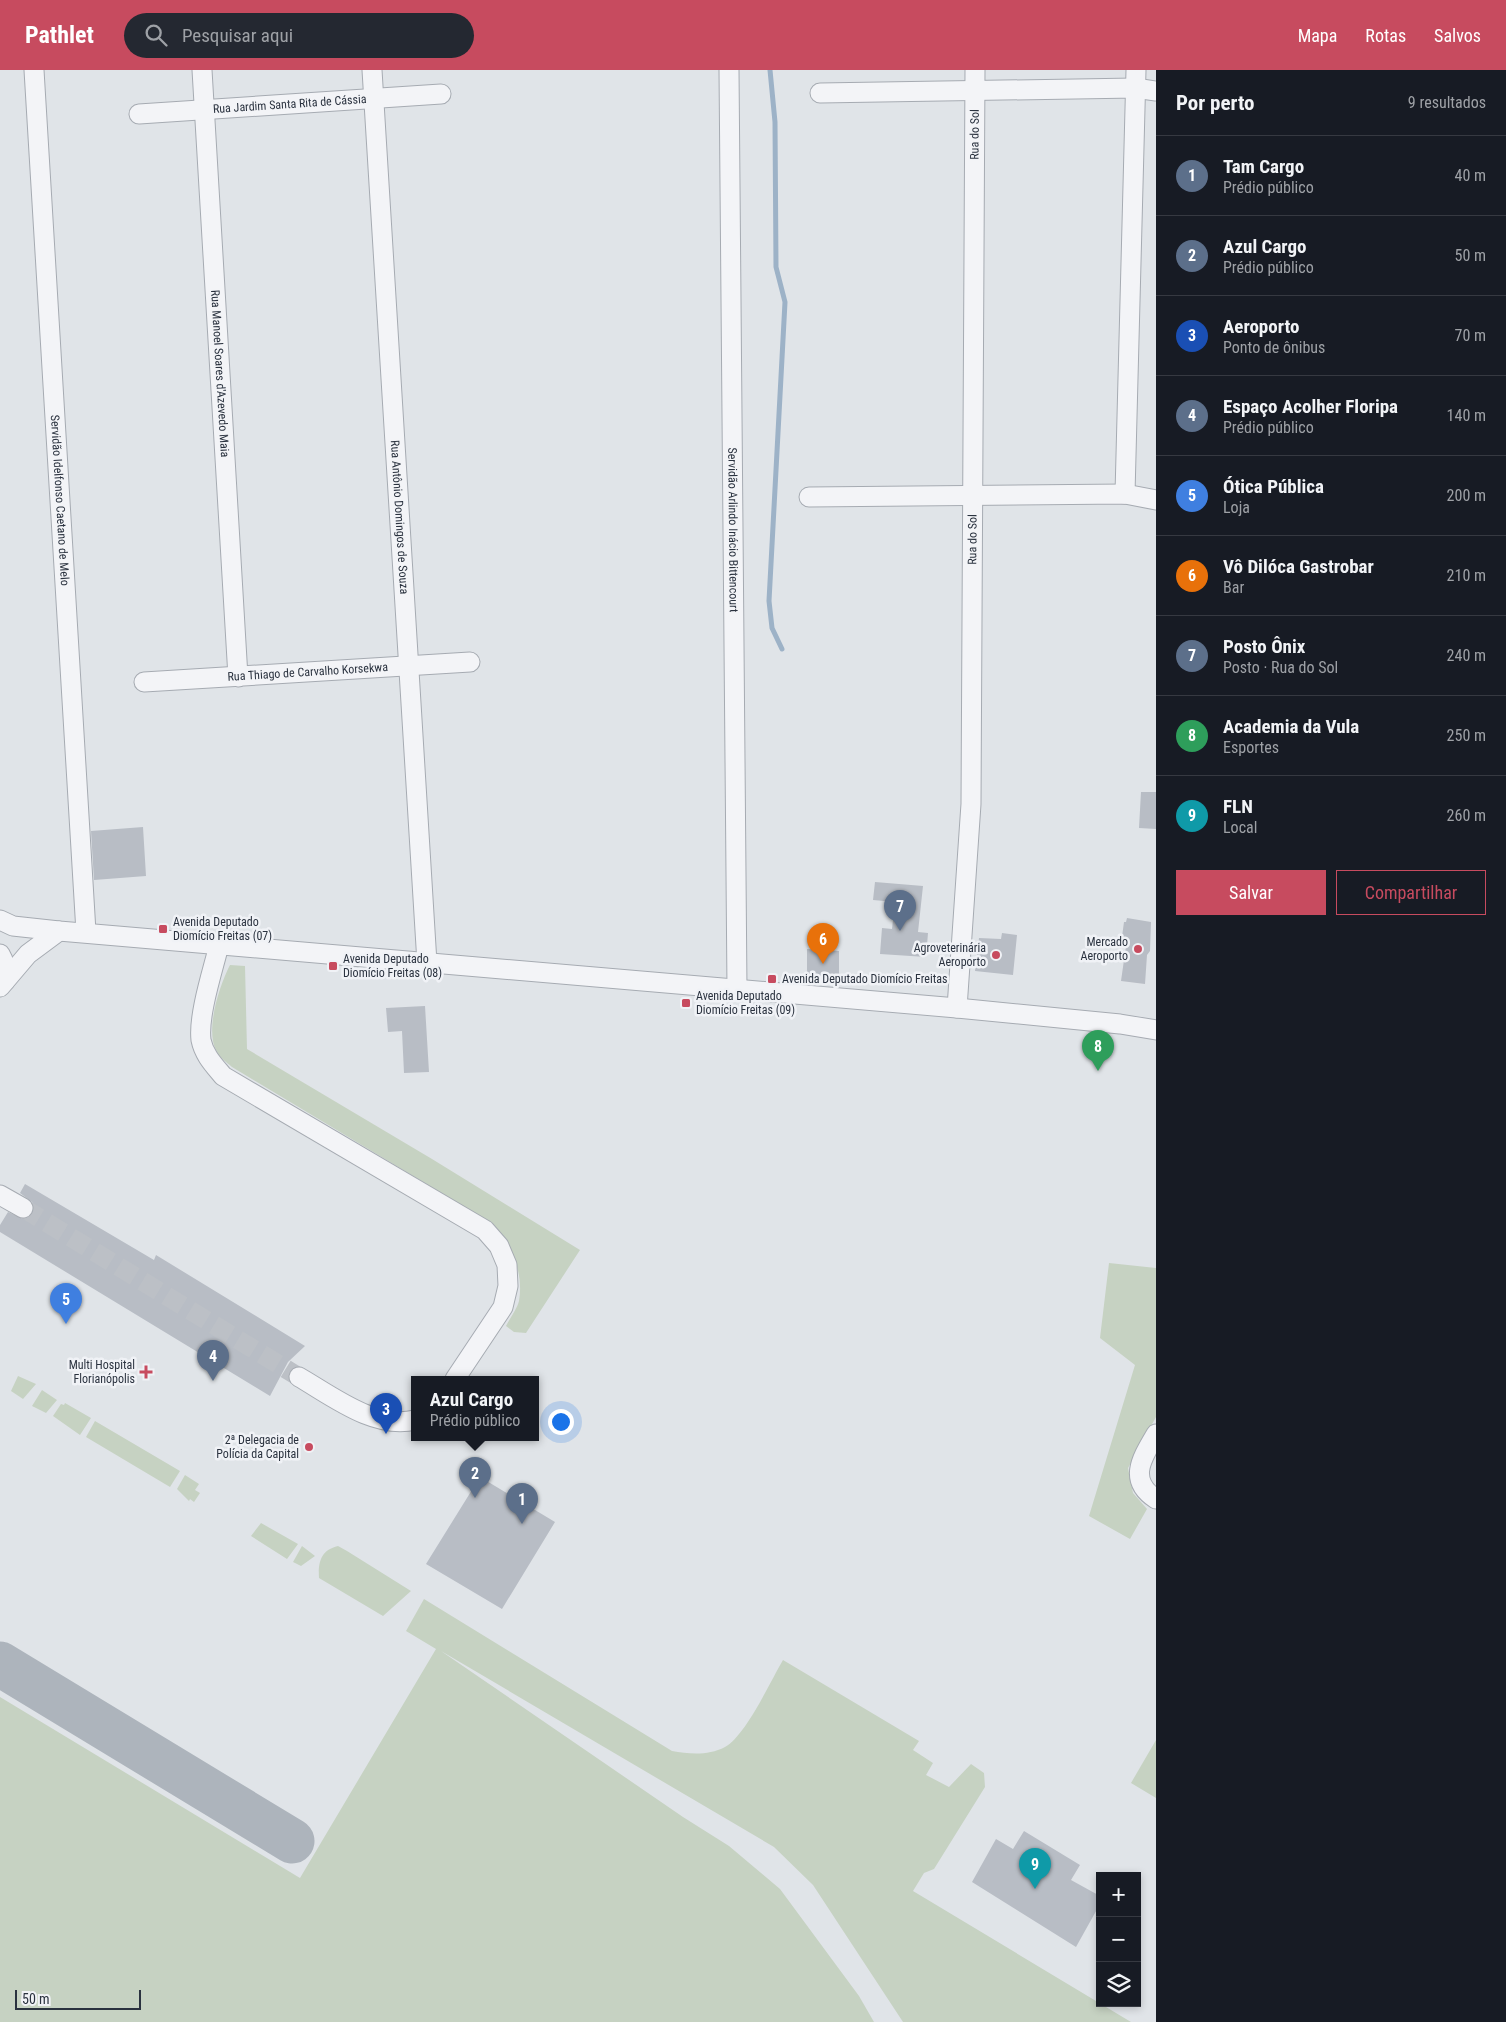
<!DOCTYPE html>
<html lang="pt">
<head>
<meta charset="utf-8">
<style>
  body { margin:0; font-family:"Roboto Condensed",sans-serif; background:#242831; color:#f1f3f6 }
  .controls { position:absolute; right:15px; bottom:15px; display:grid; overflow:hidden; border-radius:0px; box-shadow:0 2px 8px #0003 }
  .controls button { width:45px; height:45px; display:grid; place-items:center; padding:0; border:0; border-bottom:1px solid #363941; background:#171b24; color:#f1f3f6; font:25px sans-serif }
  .scale { position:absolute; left:15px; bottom:12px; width:126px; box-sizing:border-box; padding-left:5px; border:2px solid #2a323f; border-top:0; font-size:14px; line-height:18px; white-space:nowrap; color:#2a323f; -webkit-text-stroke:4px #f0f2f6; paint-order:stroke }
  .you { position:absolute; left:560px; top:1351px; width:18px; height:18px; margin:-12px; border:4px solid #fff; border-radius:50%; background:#1a73e8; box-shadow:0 0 0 8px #1a73e833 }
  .badge { display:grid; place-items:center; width:32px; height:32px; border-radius:50%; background:#c74b5f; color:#fff; font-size:16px; font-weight:700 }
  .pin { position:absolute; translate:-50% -41px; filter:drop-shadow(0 1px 2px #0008) }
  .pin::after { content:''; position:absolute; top:26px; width:18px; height:15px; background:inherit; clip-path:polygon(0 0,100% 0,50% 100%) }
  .popup { position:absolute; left:411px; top:1306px; width:128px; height:65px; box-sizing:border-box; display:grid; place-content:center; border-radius:0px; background:#171b24; filter:drop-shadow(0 1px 4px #0005); font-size:16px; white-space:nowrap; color:#9ea1a6 }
  .popup b { font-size:19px; color:#f1f3f6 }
  .popup::after { content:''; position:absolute; left:50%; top:100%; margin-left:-10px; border:10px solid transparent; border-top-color:#171b24 }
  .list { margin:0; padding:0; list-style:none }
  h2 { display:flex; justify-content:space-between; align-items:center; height:65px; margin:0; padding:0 20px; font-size:21px }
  h2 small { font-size:16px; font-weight:400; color:#9ea1a6 }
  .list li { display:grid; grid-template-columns:32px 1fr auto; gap:15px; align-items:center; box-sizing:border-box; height:80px; padding:0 20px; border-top:1px solid #363941 }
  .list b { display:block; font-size:19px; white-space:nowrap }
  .list p { margin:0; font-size:16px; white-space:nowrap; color:#9ea1a6 }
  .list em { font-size:16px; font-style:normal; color:#9ea1a6 }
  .actions { display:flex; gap:10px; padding:15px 20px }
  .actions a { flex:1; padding:11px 0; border:1px solid #c74b5f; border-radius:0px; text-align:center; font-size:18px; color:#c74b5f }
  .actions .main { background:#c74b5f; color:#fff }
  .icon { flex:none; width:28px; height:28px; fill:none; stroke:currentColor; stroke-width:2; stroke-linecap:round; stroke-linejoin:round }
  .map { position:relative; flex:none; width:1156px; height:1952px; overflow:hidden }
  header { display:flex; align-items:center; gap:30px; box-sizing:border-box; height:70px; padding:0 25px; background:#c74b5f; color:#fff }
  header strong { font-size:24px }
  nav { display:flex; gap:28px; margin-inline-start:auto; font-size:18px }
  .search { width:350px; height:45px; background:#242831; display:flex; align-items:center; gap:12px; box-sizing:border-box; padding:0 18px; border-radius:28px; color:#9ea1a6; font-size:19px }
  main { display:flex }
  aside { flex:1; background:#171b24 }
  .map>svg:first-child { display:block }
</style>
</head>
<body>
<header>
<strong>Pathlet</strong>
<div class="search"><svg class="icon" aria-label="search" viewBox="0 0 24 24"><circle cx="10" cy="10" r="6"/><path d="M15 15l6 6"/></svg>Pesquisar aqui</div>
<nav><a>Mapa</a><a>Rotas</a><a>Salvos</a></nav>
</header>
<main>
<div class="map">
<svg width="1156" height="1952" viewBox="0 0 1156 1952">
  <rect width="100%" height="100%" fill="#e0e4e8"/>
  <path fill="#c6d2c2" d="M230,895L245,896L247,979L432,1089L580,1180L526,1263L514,1262L506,1256C510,1248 517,1239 519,1231C524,1202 511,1175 493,1154L232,997C226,992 219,987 216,980C205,959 220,914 230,895Z
    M1109,1193L1156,1198V1347L1128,1398L1133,1423L1147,1439L1130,1469L1089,1446L1135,1295L1100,1268Z
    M18,1306L36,1314L23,1329L11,1321Z
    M42,1320L57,1330L46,1343L32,1336Z
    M65,1333L91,1348L80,1365L53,1346L61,1334L64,1335Z
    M95,1351L180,1401L170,1417L86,1367Z
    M185,1405L199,1414L195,1420L200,1423L194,1432L190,1429L189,1431L177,1419Z
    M261,1453L298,1474L287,1489L251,1466Z
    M302,1476L315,1486L301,1496L293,1492Z
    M338,1476L347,1481L411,1521L383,1546L319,1508C318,1492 321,1480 338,1476Z
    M424,1529L672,1681C689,1684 708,1686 725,1677C746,1665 770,1612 783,1590L919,1671L913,1680L933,1693L926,1705L949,1717L971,1694L984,1703L985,1717L934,1799L924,1803L913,1821L1131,1952H903L813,1815L774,1777L441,1581L683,1747L729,1776L780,1819L859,1926L874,1952H0V1627L300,1808L436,1579L406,1561Z
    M1156,1670V1728L1131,1713Z"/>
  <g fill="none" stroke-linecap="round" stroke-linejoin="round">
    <path stroke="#9db2c7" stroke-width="5" d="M770,0L775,52L776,197L785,232L769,531L772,558L782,579"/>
    <path stroke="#adb4bc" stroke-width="45" d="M0,1594L292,1771"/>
  </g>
  <path fill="#b8bdc5" d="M1141,722H1156V759L1139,758Z
    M143,757L146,806L94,810L91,761Z
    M875,812L923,816L918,862L928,863L926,887L880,884L882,858L892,859L895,832L873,830Z
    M1127,848L1151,852L1150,881L1147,885L1145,914L1121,911L1126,876L1121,874L1124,852H1126Z
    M1002,863L1017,865L1013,905L975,901L979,868L1001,869Z
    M807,879L839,881V907H807Z
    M425,936L429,1002L404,1003L402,961L388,962L386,938Z
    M25,1114L154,1190L156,1185L305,1276L288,1292L270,1326L0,1162V1155L8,1142L23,1149L28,1148L33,1143L34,1137L32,1132L20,1123Z
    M480,1407L555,1452L502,1539L426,1494Z
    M1024,1761L1080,1795L1071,1810L1100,1826V1834L1076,1877L972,1812L996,1769L1013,1779Z"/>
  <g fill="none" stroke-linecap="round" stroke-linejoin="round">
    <path stroke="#bcc0c6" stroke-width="19" stroke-dasharray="19 9" stroke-linecap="butt" d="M23,1138L299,1307"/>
    <defs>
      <g id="minor">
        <path id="s1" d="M34,0L86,862"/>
        <path id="s2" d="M202,0L238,607"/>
        <path id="s3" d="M372,0L427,893"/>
        <path id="s4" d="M729,0L737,919"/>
        <path d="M820,23L1135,18L1156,21"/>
        <path id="s5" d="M139,44L441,24"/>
        <path d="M1125,424L1136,0"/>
        <path d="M809,427L1125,424L1156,430"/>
        <path id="s6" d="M144,612L470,592"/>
        <path d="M0,850L13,856L59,861L957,938L1120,954L1156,960"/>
        <path d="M219,875C213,900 198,945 201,970C204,985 214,995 223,1006L485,1160L499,1176L507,1195L508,1216L503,1237L455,1309"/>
        <path d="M0,884L3,890L5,911"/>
        <path d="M0,917L28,884L59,861"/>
        <path id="s7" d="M957,938L971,734L975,0"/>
        <path d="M0,1125L23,1138"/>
        <path d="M299,1307C332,1326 375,1360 415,1350"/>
        <path d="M1156,1364C1142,1388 1127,1410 1156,1429"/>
      </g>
    </defs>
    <use href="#minor" stroke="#a6abb2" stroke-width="21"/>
    <use href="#minor" stroke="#f3f4f7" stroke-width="19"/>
  </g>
  <g fill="#c74b5f" stroke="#f0f2f6" stroke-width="2">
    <rect x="158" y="854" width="10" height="10" rx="2.5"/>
    <circle cx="1138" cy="879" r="5"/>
    <circle cx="996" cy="885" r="5"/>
    <rect x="328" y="891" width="10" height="10" rx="2.5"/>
    <rect x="767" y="904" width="10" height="10" rx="2.5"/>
    <rect x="681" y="928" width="10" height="10" rx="2.5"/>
    <path d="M143.5 1294.5h5v5h5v5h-5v5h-5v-5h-5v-5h5z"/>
    <circle cx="309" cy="1377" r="5"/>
  </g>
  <g text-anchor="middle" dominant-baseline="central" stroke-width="5" stroke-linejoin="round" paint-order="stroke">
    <g font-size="12" fill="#2a323f" stroke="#f0f2f6">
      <text stroke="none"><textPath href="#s5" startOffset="151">Rua Jardim Santa Rita de Cássia</textPath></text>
      <text stroke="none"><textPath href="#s7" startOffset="874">Rua do Sol</textPath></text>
      <text stroke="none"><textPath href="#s2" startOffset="304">Rua Manoel Soares d'Azevedo Maia</textPath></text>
      <text stroke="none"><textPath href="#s1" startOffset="431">Servidão Idelfonso Caetano de Melo</textPath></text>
      <text stroke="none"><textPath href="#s3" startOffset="448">Rua Antônio Domingos de Souza</textPath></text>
      <text stroke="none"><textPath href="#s4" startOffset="460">Servidão Arlindo Inácio Bittencourt</textPath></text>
      <text stroke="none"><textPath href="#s7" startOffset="469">Rua do Sol</textPath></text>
      <text stroke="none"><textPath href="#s6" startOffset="164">Rua Thiago de Carvalho Korsekwa</textPath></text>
    </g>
    <g font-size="12" fill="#2a323f" stroke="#f0f2f6" text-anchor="start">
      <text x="173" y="852">Avenida Deputado<tspan x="173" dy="14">Diomício Freitas (07)</tspan></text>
      <text x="1128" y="872" text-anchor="end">Mercado<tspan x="1128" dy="14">Aeroporto</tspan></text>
      <text x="986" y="878" text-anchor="end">Agroveterinária<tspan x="986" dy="14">Aeroporto</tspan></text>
      <text x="343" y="889">Avenida Deputado<tspan x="343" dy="14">Diomício Freitas (08)</tspan></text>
      <text x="782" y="909">Avenida Deputado Diomício Freitas</text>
      <text x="696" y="926">Avenida Deputado<tspan x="696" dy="14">Diomício Freitas (09)</tspan></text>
      <text x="135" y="1295" text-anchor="end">Multi Hospital<tspan x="135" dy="14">Florianópolis</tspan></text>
      <text x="299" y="1370" text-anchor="end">2ª Delegacia de<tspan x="299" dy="14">Polícia da Capital</tspan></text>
    </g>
  </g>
</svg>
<div class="controls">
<button>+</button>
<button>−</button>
<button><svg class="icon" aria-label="layers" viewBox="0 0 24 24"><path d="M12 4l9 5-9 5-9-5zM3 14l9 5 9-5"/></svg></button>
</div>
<div class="scale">50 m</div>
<div class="you"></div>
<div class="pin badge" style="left:522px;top:1454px;background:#5c6f8a">1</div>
<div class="pin badge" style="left:475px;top:1428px;background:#5c6f8a">2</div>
<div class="popup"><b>Azul Cargo</b>Prédio público</div>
<div class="pin badge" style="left:386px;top:1364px;background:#1a4fb4">3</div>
<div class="pin badge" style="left:213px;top:1311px;background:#5c6f8a">4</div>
<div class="pin badge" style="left:66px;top:1254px;background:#3f7fe0">5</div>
<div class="pin badge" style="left:823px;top:894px;background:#e8710a">6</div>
<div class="pin badge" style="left:900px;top:861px;background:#5c6f8a">7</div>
<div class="pin badge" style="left:1098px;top:1001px;background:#2e9e5b">8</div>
<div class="pin badge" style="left:1035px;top:1819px;background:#0f9aa8">9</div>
</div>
<aside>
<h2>Por perto<small>9 resultados</small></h2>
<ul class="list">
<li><span class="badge" style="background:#5c6f8a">1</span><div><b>Tam Cargo</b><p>Prédio público</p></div><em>40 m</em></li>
<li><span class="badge" style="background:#5c6f8a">2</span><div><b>Azul Cargo</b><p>Prédio público</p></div><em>50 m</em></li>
<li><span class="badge" style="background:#1a4fb4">3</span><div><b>Aeroporto</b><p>Ponto de ônibus</p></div><em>70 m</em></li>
<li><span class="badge" style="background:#5c6f8a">4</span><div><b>Espaço Acolher Floripa</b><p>Prédio público</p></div><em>140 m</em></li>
<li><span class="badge" style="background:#3f7fe0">5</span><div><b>Ótica Pública</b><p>Loja</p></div><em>200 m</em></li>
<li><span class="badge" style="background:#e8710a">6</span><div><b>Vô Dilóca Gastrobar</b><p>Bar</p></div><em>210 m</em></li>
<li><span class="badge" style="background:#5c6f8a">7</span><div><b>Posto Ônix</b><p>Posto · Rua do Sol</p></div><em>240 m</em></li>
<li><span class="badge" style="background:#2e9e5b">8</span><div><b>Academia da Vula</b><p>Esportes</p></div><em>250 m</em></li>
<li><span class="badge" style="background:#0f9aa8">9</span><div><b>FLN</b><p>Local</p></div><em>260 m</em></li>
</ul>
<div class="actions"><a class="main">Salvar</a><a>Compartilhar</a></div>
</aside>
</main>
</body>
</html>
